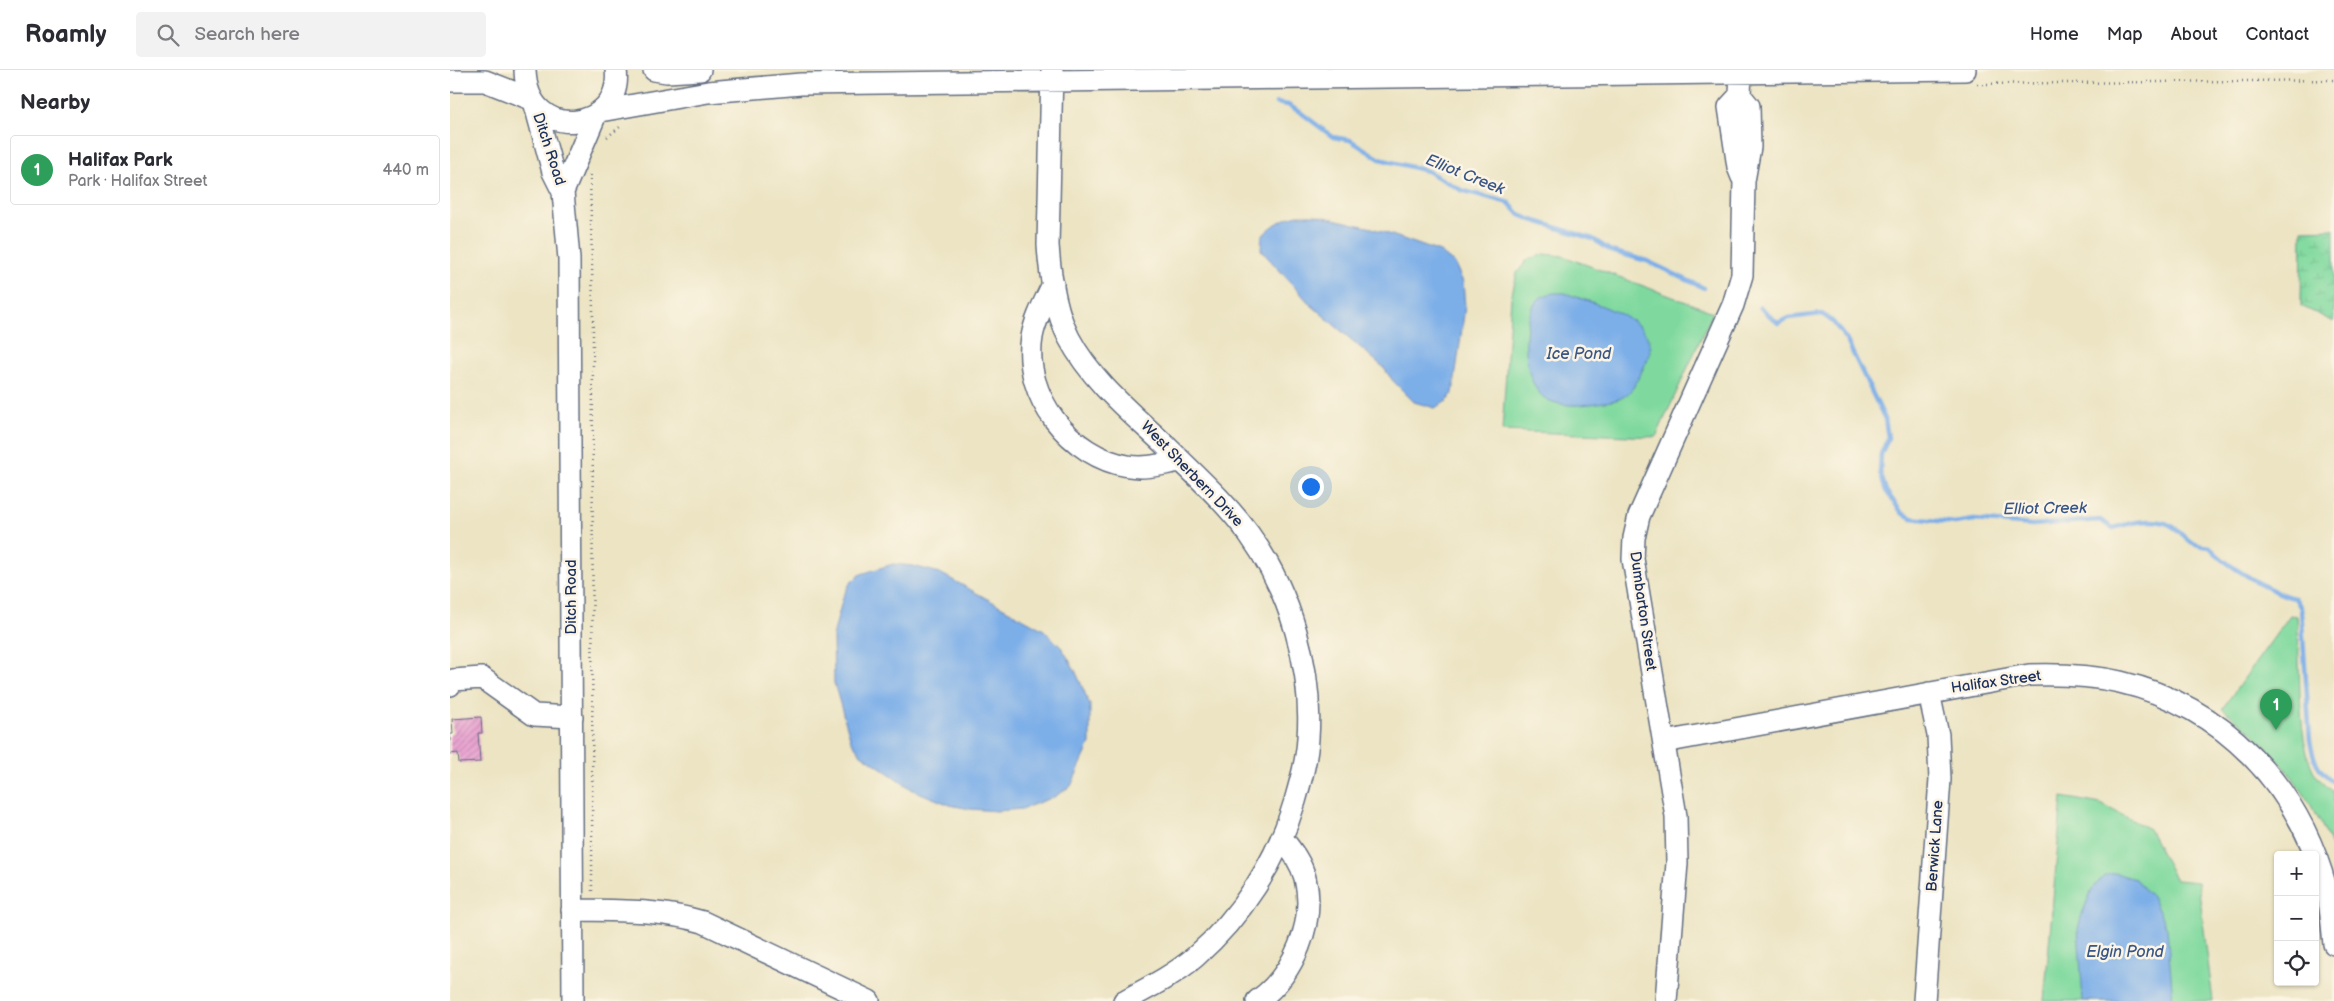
<!DOCTYPE html>
<html lang="en">
<head>
<meta charset="utf-8">
<style>
  body { margin:0; font-family:"Balsamiq Sans",sans-serif; background:#f2f2f3; color:#2b2b33 }
  .controls { position:absolute; right:15px; bottom:15px; display:grid; overflow:hidden; border-radius:5px; box-shadow:0 1px 4px #0004 }
  .controls button { width:45px; height:45px; display:grid; place-items:center; padding:0; border:0; border-bottom:1px solid #e1e1e2; background:#fff; color:#2b2b33; font:25px sans-serif }
  .you { position:absolute; left:860px; top:416px; width:18px; height:18px; margin:-12px; border:4px solid #fff; border-radius:50%; background:#1a73e8; box-shadow:0 0 0 8px #1a73e833 }
  .badge { display:grid; place-items:center; width:32px; height:32px; border-radius:50%; background:#1f6fb2; color:#fff; font-size:16px; font-weight:700 }
  .pin { position:absolute; translate:-50% -41px; filter:drop-shadow(0 1px 2px #0008) }
  .pin::after { content:''; position:absolute; top:26px; width:18px; height:15px; background:inherit; clip-path:polygon(0 0,100% 0,50% 100%) }
  .list { margin:0; padding:0; list-style:none }
  h2 { display:flex; justify-content:space-between; align-items:center; height:65px; margin:0; padding:0 20px; font-size:21px }
  h2 small { font-size:16px; font-weight:400; color:#7c7c81 }
  .list li { display:grid; grid-template-columns:32px 1fr auto; gap:15px; align-items:center; box-sizing:border-box; height:70px; margin:0 10px 10px; padding:0 10px; border:1px solid #e1e1e2; border-radius:5px }
  .list b { display:block; font-size:19px; white-space:nowrap }
  .list p { margin:0; font-size:16px; white-space:nowrap; color:#7c7c81 }
  .list em { font-size:16px; font-style:normal; color:#7c7c81 }
  .icon { flex:none; width:28px; height:28px; fill:none; stroke:currentColor; stroke-width:2; stroke-linecap:round; stroke-linejoin:round }
  .map { position:relative; flex:none; width:1884px; height:931px; overflow:hidden }
  header { display:flex; align-items:center; gap:30px; box-sizing:border-box; height:70px; padding:0 25px; background:#fff; border-bottom:1px solid #e1e1e2 }
  header strong { font-size:24px }
  nav { display:flex; gap:28px; margin-inline-start:auto; font-size:18px }
  .search { width:350px; height:45px; background:#f2f2f3; display:flex; align-items:center; gap:12px; box-sizing:border-box; padding:0 18px; border-radius:5px; color:#7c7c81; font-size:19px }
  main { display:flex }
  aside { flex:1; background:#fff }
  .map>svg:first-child { display:block }
</style>
</head>
<body>
<header>
<strong>Roamly</strong>
<div class="search"><svg class="icon" aria-label="search" viewBox="0 0 24 24"><circle cx="10" cy="10" r="6"/><path d="M15 15l6 6"/></svg>Search here</div>
<nav><a>Home</a><a>Map</a><a>About</a><a>Contact</a></nav>
</header>
<main>
<aside>
<h2>Nearby<small></small></h2>
<ul class="list">
<li><span class="badge" style="background:#2e9e5b">1</span><div><b>Halifax Park</b><p>Park · Halifax Street</p></div><em>440 m</em></li>
</ul>
</aside>
<div class="map">
<svg width="1884" height="931" viewBox="0 0 1884 931">
  <defs>
    <pattern id="wetland-marsh" width="20" height="14" patternUnits="userSpaceOnUse" patternTransform="scale(1.25)"><rect width="20" height="14" fill="#7fd99e"/><path d="M1 5h8M5 5V1M11 12h8M15 12V8" fill="none" stroke="#6dbb8a"/></pattern>
    <pattern id="building-hatch" width="6" height="6" patternUnits="userSpaceOnUse" patternTransform="scale(1.25)"><rect width="6" height="6" fill="#eaa6d1"/><path d="M-1 1l2-2M0 6l6-6M5 7l2-2" fill="none" stroke="#bd88ad"/></pattern>
  </defs>
  <rect width="100%" height="100%" fill="#fcf5e5"/>
  <filter id="ink" filterUnits="userSpaceOnUse"><feTurbulence type="fractalNoise" baseFrequency=".02" numOctaves="2"/><feDisplacementMap in="SourceGraphic" scale="10" xChannelSelector="R" yChannelSelector="G"/><feConvolveMatrix kernelMatrix="1 2 1 2 8 2 1 2 1" color-interpolation-filters="sRGB"/></filter>
  <filter id="wash" filterUnits="userSpaceOnUse"><feTurbulence type="fractalNoise" baseFrequency=".0096" numOctaves="4" result="noise"/><feDisplacementMap in="SourceGraphic" scale="20" xChannelSelector="R" yChannelSelector="G"/><feGaussianBlur stdDeviation="1.12" result="paint"/><feColorMatrix in="noise" values="0 0 0 0 0 0 0 0 0 0 0 0 0 0 0 0 0 1.4 0 .05"/><feComposite in="paint" operator="in"/></filter>
  <g filter="url(#wash)">
    <rect width="100%" height="100%" fill="#ece4c3"/>
    <path fill="#7fd99e" stroke="#4d847e" d="M1094,184L1113,186L1263,242L1206,367L1052,361L1061,228L1067,203L1078,189Z
      M1840,545L1847,546C1851,587 1846,666 1863,700C1868,709 1876,716 1884,722V784C1863,726 1822,674 1772,639Z
      M1612,727L1651,734L1699,759L1726,810L1748,812L1763,931H1594Z"/>
    <path fill="url(#wetland-marsh)" stroke="#4d847e" d="M1884,159V252L1851,236L1852,160Z"/>
    <path fill="#7baee8" stroke="#4b6ea3" d="M848,145H866L922,158L990,182L1005,194L1013,212L1015,237L1003,323L997,331L985,338L964,332L943,311L933,297L861,235L811,180L812,166C823,155 833,148 848,145Z
      M1104,223H1115C1138,232 1200,246 1200,277C1201,286 1194,296 1190,305C1184,318 1177,329 1161,331C1141,334 1117,339 1098,330C1071,318 1069,245 1090,228C1094,225 1100,224 1104,223Z
      M443,494L463,496L490,503L594,560L612,578L625,600L640,635V674L621,716L604,727L572,739L547,741L520,739L500,735L463,720L411,684L401,671L384,613L383,566L393,527L400,513L411,504Z
      M1665,803L1685,809L1702,827L1717,859L1723,931H1633L1628,859L1632,844L1642,819L1654,806Z"/>
    <g fill="none" stroke-linecap="round" stroke-linejoin="round">
      <path stroke="#7baee8" stroke-width="4.5" d="M826,33L838,35L850,42L883,67L900,70L930,89L977,101L1011,120L1059,133L1070,145L1079,149L1143,169L1161,181L1197,191L1254,218
        M1310,237L1328,253L1338,248L1372,244L1383,252L1396,269L1435,349L1438,368L1431,384L1430,402L1436,421L1452,443L1462,448L1505,453L1524,450L1582,455L1650,450L1663,458C1681,453 1702,447 1720,455C1738,464 1732,474 1760,477C1771,493 1826,525 1845,528L1851,538L1860,670C1863,689 1868,701 1884,712"/>
    </g>
    <g id="blocks">
      <path fill="url(#building-hatch)" d="M31,647L32,663H28L30,692L9,693L8,683L0,684V664H3L2,649Z"/>
    </g>
  </g>
  <g filter="url(#ink)">
    <use href="#blocks" fill-opacity="0" stroke="#646e81" stroke-width="1"/>
    <g fill="none" stroke-linecap="round" stroke-linejoin="round">
      <defs>
        <path id="minor" d="M75,0C77,76 174,61 166,0
          M204,0L217,2L250,0
          M602,0L598,175C600,206 605,240 619,268C641,310 680,342 714,374C743,403 775,431 799,464C840,521 863,598 858,668C857,689 851,710 845,731C827,791 792,846 745,887C724,905 698,918 674,931
          M0,11H35L81,29
          M1290,25L1279,37L1288,97L1292,107
          M85,35L103,102L113,122L119,189L123,931
          M150,41L258,22L351,14L1515,0
          M113,122L146,44
          M603,214C595,231 585,249 582,267C572,326 621,387 678,396C696,399 713,394 731,391
          M0,615L3,610L32,608L84,645L122,647
          M1214,672L1579,605C1610,604 1640,605 1670,612C1773,636 1849,716 1876,818C1881,836 1882,856 1884,874
          M122,840C167,841 209,839 253,852L419,931
          M807,931C844,905 866,852 855,808C851,792 841,780 832,768
          M1216,931L1227,793L1226,746L1183,489L1184,468L1189,446L1283,235L1292,205L1294,111L1300,77L1299,36L1290,25L1291,0
          M1474,931L1490,709L1488,665L1479,623"/>
      </defs>
      <use href="#minor" stroke="#646e81" stroke-width="24"/>
      <path stroke="#646e81" stroke-width="2.5" stroke-dasharray="1 4" stroke-linecap="butt" d="M1527,14L1884,10
        M157,67L170,57
        M140,105L143,241L142,822"/>
      <use href="#minor" stroke="#fff" stroke-width="21"/>
    </g>
  </g>
  <g text-anchor="middle" dominant-baseline="central" stroke-width="5" stroke-linejoin="round" paint-order="stroke">
    <g font-size="15" fill="#1b2f5e" stroke="#fcf5e5">
      <text transform="translate(99 79) rotate(72)">Ditch Road</text>
      <text transform="translate(742 404) rotate(46)">West Sherbern Drive</text>
      <text transform="translate(121 527) rotate(-90)">Ditch Road</text>
      <text transform="translate(1193 541) rotate(82)">Dumbarton Street</text>
      <text transform="translate(1546 612) rotate(-8)">Halifax Street</text>
      <text transform="translate(1485 776) rotate(-86)">Berwick Lane</text>
    </g>
    <g font-size="16" font-style="italic" fill="#385587" stroke="#fcf5e5">
      <text transform="translate(1015 105) rotate(22)">Elliot Creek</text>
      <text x="1129" y="284">Ice Pond</text>
      <text transform="translate(1595 439) rotate(-1)">Elliot Creek</text>
      <text x="1675" y="882">Elgin Pond</text>
    </g>
  </g>
</svg>
<div class="controls">
<button>+</button>
<button>−</button>
<button><svg class="icon" aria-label="locate" viewBox="0 0 24 24"><circle cx="12" cy="12" r="6"/><path d="M12 2v4M12 18v4M2 12h4M18 12h4"/></svg></button>
</div>
<div class="you"></div>
<div class="pin badge" style="left:1826px;top:660px;background:#2e9e5b">1</div>
</div>
</main>
</body>
</html>
